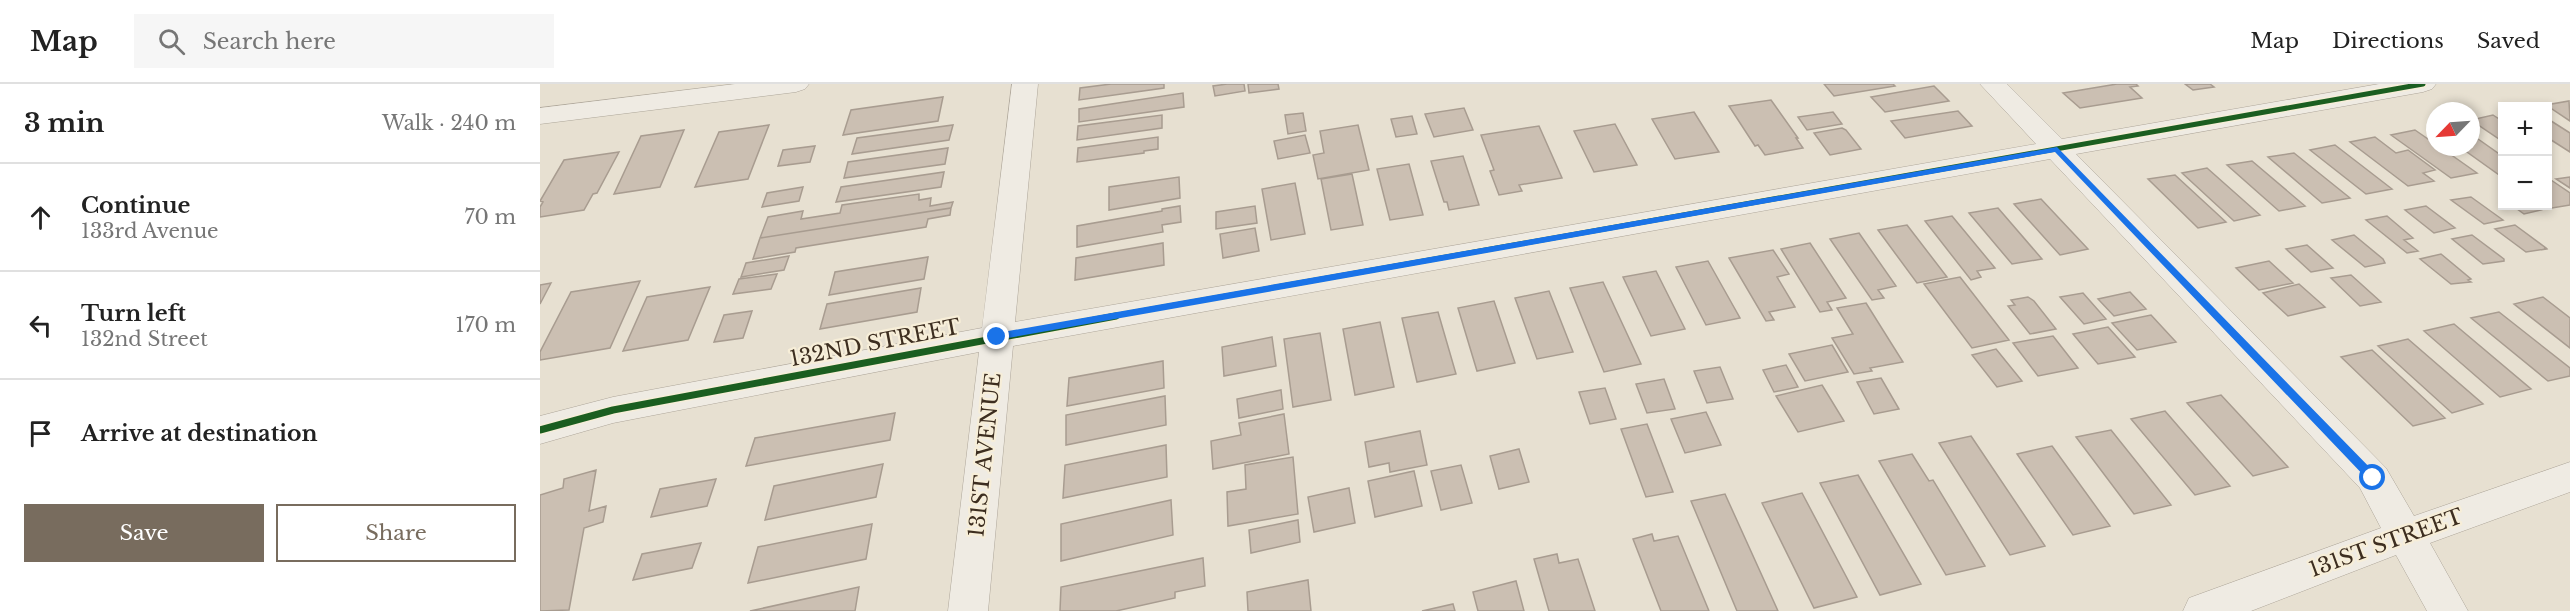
<!DOCTYPE html>
<html lang="en">
<head>
<meta charset="utf-8">
<style>
  body { margin:0; font-family:"Libre Baskerville",serif; background:#f6f6f6; color:#222 }
  .controls { position:absolute; right:18px; top:18px; display:grid; overflow:hidden; border-radius:0px; box-shadow:0 3px 9px #0003 }
  .controls button { width:54px; height:54px; display:grid; place-items:center; padding:0; border:0; border-bottom:2px solid #e0e0e0; background:#fff; color:#222; font:30px sans-serif }
  .compass { position:absolute; left:1886px; top:18px; width:54px; height:54px; border-radius:50%; background:#fff; box-shadow:0 3px 9px #0003; rotate:245deg }
  .stop { position:absolute; width:18px; height:18px; margin:-14px; border:4px solid #1a73e8; border-radius:50%; background:#fff }
  .stop.end { background:#1a73e8; border-color:#fff; box-shadow:0 2px 6px #0008 }
  .list { margin:0; padding:0; list-style:none }
  h2 { display:flex; justify-content:space-between; align-items:center; height:78px; margin:0; padding:0 24px; font-size:26px }
  h2 small { font-size:20px; font-weight:400; color:#767676 }
  .list li { display:grid; grid-template-columns:39px 1fr auto; gap:18px; align-items:center; box-sizing:border-box; height:108px; padding:0 24px; border-top:2px solid #e0e0e0 }
  .list b { display:block; font-size:22px; white-space:nowrap }
  .list p { margin:0; font-size:20px; white-space:nowrap; color:#767676 }
  .list em { font-size:20px; font-style:normal; color:#767676 }
  .actions { display:flex; gap:12px; padding:18px 24px }
  .actions a { flex:1; padding:14px 0; border:2px solid #786c5e; border-radius:0px; text-align:center; font-size:21px; color:#786c5e }
  .actions .main { background:#786c5e; color:#fff }
  .icon { flex:none; width:33px; height:33px; fill:none; stroke:currentColor; stroke-width:2; stroke-linecap:round; stroke-linejoin:round }
  .map { position:relative; flex:none; width:2030px; height:527px; overflow:hidden }
  header { display:flex; align-items:center; gap:36px; box-sizing:border-box; height:84px; padding:0 30px; background:#fff; border-bottom:2px solid #e0e0e0 }
  header strong { font-size:28px }
  nav { display:flex; gap:33px; margin-inline-start:auto; font-size:21px }
  .search { width:420px; height:54px; background:#f6f6f6; display:flex; align-items:center; gap:15px; box-sizing:border-box; padding:0 21px; border-radius:0px; color:#767676; font-size:22px }
  main { display:flex }
  aside { flex:1; background:#fff }
  .map>svg:first-child { display:block }
</style>
</head>
<body>
<header>
<strong>Map</strong>
<div class="search"><svg class="icon" aria-label="search" viewBox="0 0 24 24"><circle cx="10" cy="10" r="6"/><path d="M15 15l6 6"/></svg>Search here</div>
<nav><a>Map</a><a>Directions</a><a>Saved</a></nav>
</header>
<main>
<aside>
<h2>3 min<small>Walk · 240 m</small></h2>
<ul class="list">
<li><svg class="icon" aria-label="ahead" viewBox="0 0 24 24"><path d="M12 20V5M6 11l6-6 6 6"/></svg><div><b>Continue</b><p>133rd Avenue</p></div><em>70 m</em></li>
<li><svg class="icon" aria-label="left" viewBox="0 0 24 24"><path d="M17 20v-9H6M10 6l-5 5 5 5"/></svg><div><b>Turn left</b><p>132nd Street</p></div><em>170 m</em></li>
<li><svg class="icon" aria-label="arrive" viewBox="0 0 24 24"><path d="M6 21V4h12l-3 4 3 4H6"/></svg><div><b>Arrive at destination</b></div></li>
</ul>
<div class="actions"><a class="main">Save</a><a>Share</a></div>
</aside>
<div class="map">
<svg width="2030" height="527" viewBox="0 0 2030 527">
  <rect width="100%" height="100%" fill="#e7e0d1"/>
  <path fill="#cbbfb2" stroke="#a89c90" stroke-width="1.5" d="M571,0H624V4L539,16L540,4Z
    M687,0H704L705,7L675,12L673,2Z
    M708,0H738L739,5L709,9Z
    M1284,0H1353L1355,2L1294,12Z
    M1577,0H1596L1598,2L1590,3L1602,14L1540,24L1523,9Z
    M1645,0H1670L1674,3L1653,6Z
    M1394,2L1409,17L1345,28L1331,13Z
    M643,9L644,23L539,38V25Z
    M403,13L398,37L303,51L311,26Z
    M1231,16L1258,54H1256L1263,64L1225,71L1218,61L1215,62L1189,22Z
    M2029,17L2030,37L2006,21Z
    M924,24L933,46L894,53L885,30Z
    M1418,27L1432,42L1365,54L1351,37Z
    M1154,28L1179,68L1135,75L1112,35Z
    M1293,28L1302,40L1267,46L1258,33Z
    M763,29L766,47L748,50L745,31Z
    M622,31V44L537,56L538,42Z
    M1953,31L1962,37V57L1931,36Z
    M872,32L877,50L856,53L851,35Z
    M2008,35L2030,49V68L2008,54Z
    M1075,40L1097,81L1054,88L1034,47Z
    M229,41L208,95L155,103L179,48Z
    M413,41L409,56L312,70L317,54Z
    M818,41L829,86L778,95L773,71L784,69L780,47Z
    M999,42L1022,94L979,101L982,107L959,111L950,87L954,86L941,51Z
    M1302,44L1306,46L1321,65L1290,71L1274,49Z
    M144,46L120,103L74,110L101,52Z
    M1875,46L1895,60V63H1900L1937,89L1911,94L1851,51Z
    M1931,50L1962,72V93L1920,63H1931Z
    M765,51L770,69L738,75L734,57Z
    M618,53V65L604,67V69L537,78L538,64Z
    M1835,53L1856,69L1868,66L1895,86L1883,89L1894,97L1868,102L1810,58Z
    M1795,61L1852,105L1826,110L1770,66Z
    M275,62L270,78L238,82L243,66Z
    M408,64L405,80L304,94L308,78Z
    M79,68L57,109L53,110L44,126L0,133V123L3,118L0,117L24,76Z
    M1754,69L1810,114L1782,119L1728,73Z
    M923,72L939,121L909,126L907,118H904L891,77Z
    M1712,77L1765,122L1739,127L1687,81Z
    M869,80L883,131L850,136L837,85Z
    M1667,84L1720,131L1694,137L1642,89Z
    M404,88L401,103L296,118L301,103Z
    M812,90L823,141L791,146L781,95Z
    M1635,91L1686,138L1658,144L1608,95Z
    M639,93L640,114L569,126V103Z
    M2030,93V104L2016,95Z
    M2011,96L2030,109V121L2012,124L2008,121V97Z
    M755,99L765,150L731,156L722,105Z
    M263,103L259,117L222,123L227,109Z
    M379,110V116L391,114L390,122L413,118L411,124L220,154L228,133L263,127L261,135L300,129L302,121Z
    M1931,113L1963,136L1944,140L1911,116Z
    M1501,115L1548,165L1520,171L1474,120Z
    M640,122L641,138L622,141L623,148L537,163V142L622,127V125Z
    M715,122L717,139L676,145V128Z
    M1886,122L1915,144L1894,149L1865,126Z
    M1973,122H1995L2001,126L1984,130Z
    M411,124L410,131L388,135L386,143L256,164L255,168L213,175L220,154Z
    M1458,124L1502,175L1472,180L1429,129Z
    M1412,132L1455,184L1437,187L1441,193L1431,196L1385,137Z
    M1847,132L1873,154L1864,156L1878,167L1867,169L1826,136Z
    M1367,141L1407,193L1377,199L1338,146Z
    M1975,141L2006,164H2004L2006,165L1986,168L1955,145Z
    M715,144L719,167L683,174L680,150Z
    M1319,149L1356,202L1338,206L1344,214L1332,216L1290,155Z
    M1814,151L1843,175L1845,179L1825,183L1792,156Z
    M1932,151L1964,175V177L1943,180L1912,155Z
    M623,159L624,181L535,196L536,174Z
    M1270,159L1306,214L1287,218L1292,226L1280,228L1241,165Z
    M1767,161L1793,184L1771,188L1746,165Z
    M1233,166L1249,190L1237,193L1255,223L1229,228L1234,236L1226,237L1189,174Z
    M1901,170L1931,195L1928,196L1931,198L1911,200L1880,175Z
    M249,172L244,186L201,193L206,179Z
    M388,173L384,195L289,211L295,188Z
    M1168,177L1200,234L1166,241L1136,183Z
    M1729,177L1753,199L1719,206L1696,184Z
    M1116,187L1145,245L1111,252L1083,193Z
    M237,190L231,205L193,210L199,195Z
    M1811,191L1841,218L1820,222L1791,194Z
    M1420,193L1469,256L1432,264L1384,200Z
    M100,197L70,264L0,276V268L31,208Z
    M1063,198L1101,280L1064,288L1030,204Z
    M11,199L0,220V201Z
    M1759,200L1785,223L1748,232L1723,209Z
    M170,203L148,256L83,267L107,213Z
    M381,204L377,228L280,245L287,220Z
    M1009,207L1033,268L997,275L975,214Z
    M1590,208L1606,225L1574,232L1558,215Z
    M1543,209L1566,235L1544,240L1520,213Z
    M1488,213L1494,217L1516,245L1490,250L1468,222L1475,221L1471,216Z
    M2003,213L2030,234V264L1974,220Z
    M954,217L975,279L937,287L918,224Z
    M1326,219L1363,278L1330,284L1332,287L1314,290L1292,254L1313,250L1297,224Z
    M212,227L203,254L174,258L184,231Z
    M898,228L916,290L877,298L862,234Z
    M1959,228L2030,284V292L2008,297L1931,234Z
    M1611,231L1636,258L1597,266L1572,239Z
    M840,238L854,303L815,311L803,245Z
    M1914,240L1991,305L1960,313L1884,247Z
    M1568,243L1595,273L1558,280L1533,250Z
    M780,249L791,316L753,323L744,255Z
    M1513,252L1538,284L1498,292L1473,259Z
    M732,253L736,282L684,292L682,263Z
    M1868,255L1943,320L1912,329L1838,262Z
    M1292,261L1308,288L1265,297L1249,270Z
    M1456,265L1482,297L1457,303L1432,271Z
    M1832,266L1905,334L1873,342L1801,273Z
    M623,277L624,304L527,322L529,294Z
    M1246,281L1258,303L1234,308L1223,286Z
    M1180,283L1193,315L1167,319L1154,287Z
    M1341,294L1359,325L1334,330L1317,298Z
    M1124,295L1135,325L1107,329L1096,300Z
    M1282,301L1304,337L1258,348L1236,312Z
    M1065,304L1076,335L1050,340L1039,308Z
    M741,306L743,325L699,334L697,315Z
    M1681,311L1748,383L1713,392L1647,319Z
    M625,312L626,341L526,361V331Z
    M1625,327L1690,402L1655,411L1591,335Z
    M1166,328L1181,361L1145,369L1131,335Z
    M355,329L350,356L206,382L215,354Z
    M744,330L749,370L673,385L671,357L701,351L699,339Z
    M1107,340L1133,408L1106,413L1081,345Z
    M1571,346L1631,421L1594,430L1536,353Z
    M880,347L887,381L850,388L849,379L829,383L825,358Z
    M1431,352L1505,462L1470,471L1399,359Z
    M626,361L627,393L523,414L525,381Z
    M1512,362L1570,442L1533,451L1477,370Z
    M979,365L989,398L959,405L950,372Z
    M1372,370L1389,397L1393,396L1445,482L1406,491L1339,377Z
    M753,373L758,430L688,442L687,408L706,405L705,381Z
    M343,380L336,413L225,436L234,402Z
    M921,381L932,419L901,426L891,387Z
    M56,386L49,427L66,422L63,438L44,444L29,526L0,527V411L23,404L24,395Z
    M874,387L882,422L835,433L828,397Z
    M1318,391L1381,500L1340,511L1280,399Z
    M176,395L167,422L111,433L120,405Z
    M809,404L815,439L774,448L768,413Z
    M1262,409L1317,513L1274,524L1222,419Z
    M1185,410L1238,527H1197L1151,417Z
    M631,416L633,451L521,477V440Z
    M758,436L760,458L711,469L709,446Z
    M332,440L326,475L208,499L218,463Z
    M1112,450L1114,457L1138,452L1169,527H1121L1093,455Z
    M161,459L152,484L93,496L102,470Z
    M1017,470L1019,479L1038,475L1055,527H1009L994,475Z
    M663,474L665,502L635,508V514L576,527H520L521,503Z
    M768,496L771,527H708L707,508Z
    M976,497L984,527H938L933,508Z
    M319,503L315,527H210Z
    M913,520L915,527H882Z"/>
  <g fill="none" stroke-linecap="round" stroke-linejoin="round">
    <defs>
      <path id="minor" d="M195,0H269L265,5L256,8L0,40V24Z
        M472,0H498L475,238L1496,60L1440,0H1467L1522,55L1839,0H1896L1892,5L1883,8L1536,70L1846,384L1874,432L2030,378V408L1890,459L1928,527H1887L1856,471L1711,527H1643L1649,514L1841,444L1820,404L1510,75L473,262L448,527H408L439,268L73,339L0,360V332L73,313L442,244Z"/>
    </defs>
    <use href="#minor" stroke="#ada599" stroke-width="1"/>
    <use href="#minor" fill="#efebe3" fill-rule="evenodd"/>
    <defs>
      <path id="cycleway-far1" d="M567,233L1883,0"/>
      <path id="cycleway" d="M0,346L73,326L576,232"/>
    </defs>
    <use href="#cycleway-far1" stroke="#f7eed8" stroke-width="8"/>
    <use href="#cycleway" stroke="#f7eed8" stroke-width="10"/>
    <use href="#cycleway-far1" stroke="#1b5e20" stroke-width="5"/>
    <use href="#cycleway" stroke="#1b5e20" stroke-width="7"/>
  </g>
  <path fill="#1a73e8" d="M1517,63L1837,391V397H1829L1515,68L457,256L452,253L457,249Z"/>
  <g text-anchor="middle" dominant-baseline="central" stroke-width="4.5" stroke-linejoin="round" paint-order="stroke">
    <g font-size="21" fill="#3d2e20" stroke="#f7eed8">
      <text transform="translate(335 259) rotate(-11)">132ND STREET</text>
      <text transform="translate(445 371) rotate(-84)">131ST AVENUE</text>
      <text transform="translate(1846 459) rotate(-20)">131ST STREET</text>
    </g>
  </g>
</svg>
<div class="controls">
<button>+</button>
<button>−</button>
</div>
<svg class="compass" viewBox="-18 -18 36 36"><path d="M0-13l5 13h-10z" fill="#e53935"/><path d="M0 13l5-13h-10z" fill="#767676"/></svg>
<div class="stop" style="left:1833px;top:394px"></div>
<div class="stop end" style="left:457px;top:253px"></div>
</div>
</main>
</body>
</html>
